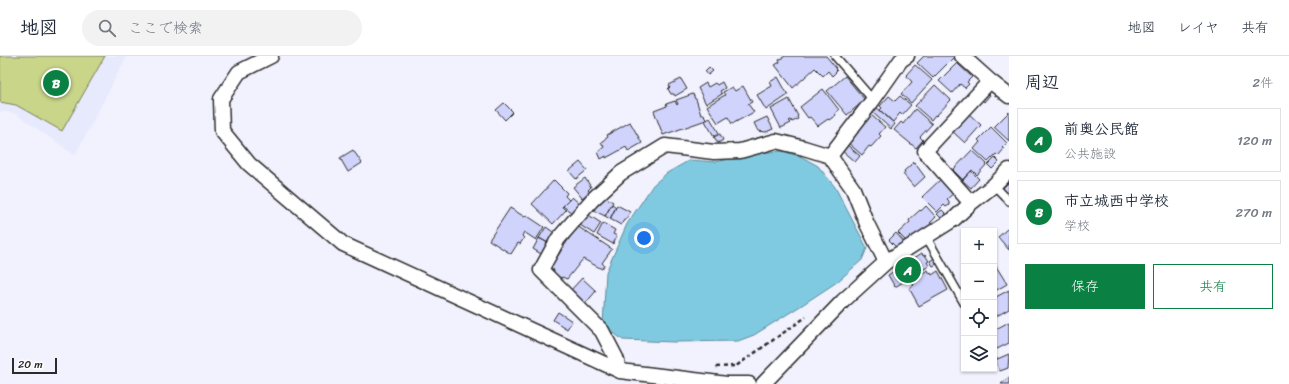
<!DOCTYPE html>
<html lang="ja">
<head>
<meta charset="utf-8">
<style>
  body { margin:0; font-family:Sriracha,"Klee One",sans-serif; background:#f2f2f3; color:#1f2937 }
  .controls { position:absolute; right:12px; bottom:12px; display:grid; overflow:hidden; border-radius:0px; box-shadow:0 1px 3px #0004 }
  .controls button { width:36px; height:36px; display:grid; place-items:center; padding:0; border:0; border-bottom:1px solid #e0e1e3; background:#fff; color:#1f2937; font:20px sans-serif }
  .scale { position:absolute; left:12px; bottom:10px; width:45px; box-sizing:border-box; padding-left:4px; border:2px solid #2b2b2b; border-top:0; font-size:11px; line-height:14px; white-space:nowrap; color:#2b2b2b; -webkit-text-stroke:3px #fff; paint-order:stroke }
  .you { position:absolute; left:644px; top:182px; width:14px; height:14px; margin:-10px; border:3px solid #fff; border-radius:50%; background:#1a73e8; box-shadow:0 0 0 6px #1a73e833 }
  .badge { display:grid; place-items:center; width:26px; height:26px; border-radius:50%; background:#0b8043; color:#fff; font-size:13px; font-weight:700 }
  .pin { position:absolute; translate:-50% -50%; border:2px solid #fff; box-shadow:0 1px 4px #0006 }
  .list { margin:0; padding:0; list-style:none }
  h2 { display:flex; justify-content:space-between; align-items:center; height:52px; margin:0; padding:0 16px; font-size:17px }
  h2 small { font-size:13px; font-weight:400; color:#747a83 }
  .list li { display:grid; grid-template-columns:26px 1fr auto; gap:12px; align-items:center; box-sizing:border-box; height:64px; margin:0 8px 8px; padding:0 8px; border:1px solid #e0e1e3; border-radius:0px }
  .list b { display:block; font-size:15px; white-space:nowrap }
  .list p { margin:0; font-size:13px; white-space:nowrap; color:#747a83 }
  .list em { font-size:13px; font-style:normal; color:#747a83 }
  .actions { display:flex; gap:8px; padding:12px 16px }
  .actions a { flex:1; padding:9px 0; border:1px solid #0b8043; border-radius:0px; text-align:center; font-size:14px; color:#0b8043 }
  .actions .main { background:#0b8043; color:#fff }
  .icon { flex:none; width:22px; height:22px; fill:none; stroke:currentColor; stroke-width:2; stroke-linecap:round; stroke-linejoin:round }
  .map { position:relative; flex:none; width:1009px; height:328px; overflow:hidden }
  header { display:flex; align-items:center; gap:24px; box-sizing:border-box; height:56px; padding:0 20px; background:#fff; border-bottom:1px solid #e0e1e3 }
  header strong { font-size:19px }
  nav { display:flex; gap:22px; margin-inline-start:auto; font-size:14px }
  .search { width:280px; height:36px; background:#f2f2f3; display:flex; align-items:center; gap:10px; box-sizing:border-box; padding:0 14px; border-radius:22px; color:#747a83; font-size:15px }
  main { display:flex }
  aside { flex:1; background:#fff }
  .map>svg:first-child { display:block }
</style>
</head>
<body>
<header>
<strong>地図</strong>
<div class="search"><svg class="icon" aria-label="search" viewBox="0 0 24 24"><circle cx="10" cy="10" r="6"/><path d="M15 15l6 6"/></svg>ここで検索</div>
<nav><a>地図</a><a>レイヤ</a><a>共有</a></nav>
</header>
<main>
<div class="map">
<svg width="1009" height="328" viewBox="0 0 1009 328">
  <rect width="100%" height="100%" fill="#f1f2fe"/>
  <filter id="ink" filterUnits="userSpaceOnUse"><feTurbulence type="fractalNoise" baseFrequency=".025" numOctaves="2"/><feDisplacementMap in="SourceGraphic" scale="8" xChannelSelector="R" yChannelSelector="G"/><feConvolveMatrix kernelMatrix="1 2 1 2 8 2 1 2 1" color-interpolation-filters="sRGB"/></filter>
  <g filter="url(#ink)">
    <path fill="#e7e9fd" d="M0,0H127L75,99L16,58L0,55Z"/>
    <path fill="#c9d589" stroke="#7a805a" d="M0,0H105L62,75L16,49L0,46Z"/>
    <path fill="#80cae1" stroke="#5e8a98" d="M782,95L802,101L818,110L835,131L867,192L862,204L837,226L802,249L754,279L738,285L674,286L623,284L603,269L606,216L627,168L653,129L667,117L690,104L715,106L758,97Z"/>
    <path fill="#d0d3fc" stroke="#2b2b2b" d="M785,0H826L836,12L835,13L837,15L832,20L828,15L823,20L815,12L793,32L775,9L780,6L779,4Z
      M924,0H955L933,22L917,7Z
      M957,7L972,21L967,26L969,28L965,32L960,28L952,37L939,25Z
      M915,9L932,24L911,47L901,38L912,26L906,19Z
      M709,11L713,15L708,19L705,15Z
      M845,20L865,44L847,59L827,35Z
      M778,21L788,39L766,54L757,39L772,30L770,26Z
      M681,23L687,33L675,40L674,38H671L668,33L670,31L669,29Z
      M722,26L725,32L720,35L722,38L706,48L698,32L706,27L708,31L715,27L717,29Z
      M935,29L951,44L936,60L935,59L931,64L915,50Z
      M743,30L752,46L748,48L754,56L732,68L728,61L718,67L707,50L725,39L723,36L732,31L735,35Z
      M823,33L839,54L835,57L836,59L829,64L828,63L818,70L810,61L808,62L800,51Z
      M985,35L990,39L984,46L979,41Z
      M693,38L695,43H696L701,59L704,58L706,64L663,79L654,55L667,50L666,48L675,45L677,49L678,48L676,44Z
      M889,40L895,45L900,40L911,49L902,59L900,57L893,66L880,54L882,52L880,50Z
      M789,43L798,60L797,61L798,63L792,66L791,64L789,65L791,67L781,72L771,53Z
      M504,47L513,56L505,64L496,54Z
      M875,50L895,68L891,73L871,55Z
      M915,53L932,68L920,81L923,84L916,92L894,74L901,66L903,68Z
      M1009,56V85L994,71Z
      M968,57L981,69L965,87L952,75Z
      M871,59L885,71L879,78L881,80L871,91L869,90L862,99L847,86Z
      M767,61L773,73L766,76L758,75L754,67Z
      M710,62L719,77L714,80L705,65Z
      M630,66L642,87L628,95L626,91L606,102V100L601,103L598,96L604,91L601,86L608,81L607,79Z
      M991,71L1007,87L1002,92L1004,93L998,100L996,98L988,106L974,93L980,86L978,84Z
      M720,78L723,84L718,87L714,81Z
      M846,88L860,100L855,106L841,94Z
      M353,94L362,107L348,116L340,102Z
      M972,94L987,108L977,119L972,114L963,124L953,114Z
      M995,102L999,106L992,113L988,109Z
      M580,106L587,114L576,123L569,115Z
      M914,106L925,121L914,131L903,118L905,117L904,115Z
      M971,115L979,123L971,132L962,124Z
      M585,122L591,131L588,134L590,136L582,142L573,131Z
      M942,122L955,136L947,143L949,145V149L946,151L944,149L937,156L922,141Z
      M554,124L567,137L565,140L569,144L562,151L566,154L553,168L532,148Z
      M1009,126V138L1003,132Z
      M602,139L613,146L605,160L593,154Z
      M572,141L581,149L573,158L563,150Z
      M612,148L616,151L610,163L605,160Z
      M617,149L630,156L626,164H624L621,169L610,163Z
      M926,150L936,161L930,167L932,168L916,183L913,180L907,186L898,177L910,166L909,164L920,154L921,155Z
      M510,152L525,161L526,159L544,171L536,184L524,176L522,180L524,182L520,188L518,187L511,198L489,184Z
      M942,154L947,159L942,163L937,158Z
      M587,158L601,167L594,178L580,169Z
      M603,167L615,174L613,178L617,180L613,188L597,179Z
      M577,170L612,193L602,207L604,209L602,213L583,203L567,223L562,221L561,222L552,217L554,214L550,212Z
      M546,171L556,178L550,188L539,182Z
      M1007,173H1009V194L998,181Z
      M896,177L906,188L899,194L889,184Z
      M539,182L548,187L541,198L533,193Z
      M922,197L923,200L925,199L929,205L927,206L929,210L895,231L888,219Z
      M936,201L939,207L933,210L930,205Z
      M994,207L1007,228L995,235L994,234Z
      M928,214L930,218L931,217L932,219L938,215L948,234L919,250L909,232L914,229L911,224Z
      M582,222L596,235L585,248L570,235Z
      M1009,234V253L995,261L994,258V242Z
      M558,256L572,265L567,273L553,264Z
      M1009,266V287L997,293L994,289V274Z
      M1009,298L1008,312L1000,315L995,304Z
      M1009,321V328H1001Z"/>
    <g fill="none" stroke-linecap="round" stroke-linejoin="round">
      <defs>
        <path id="lane" d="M835,0L873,44
          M994,129L1009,145
          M927,182L964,247"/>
        <path id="street" d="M271,0L239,16L221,43L222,75L249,108L343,188L620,315L727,328H749
          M962,0L990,25L1009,40
          M830,100L873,44L901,4L907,0
          M971,147L925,95L990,25
          M620,315L616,302L602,275L541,214L558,183L592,144L621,117L665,90L714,96L740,95L776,85L804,92L830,100L853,133L867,168L886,206
          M763,328L843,245L886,206L954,163L971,147L994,129L1009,114"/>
      </defs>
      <use href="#lane" stroke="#2b2b2b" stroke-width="10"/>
      <use href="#street" stroke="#2b2b2b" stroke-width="17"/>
      <path stroke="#2b2b2b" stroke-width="2.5" stroke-dasharray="4 3" stroke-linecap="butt" d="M716,311L736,310L806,261"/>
      <use href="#lane" stroke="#fff" stroke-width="7"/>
      <use href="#street" stroke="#fff" stroke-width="14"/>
    </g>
  </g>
</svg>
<div class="controls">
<button>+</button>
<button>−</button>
<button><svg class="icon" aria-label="locate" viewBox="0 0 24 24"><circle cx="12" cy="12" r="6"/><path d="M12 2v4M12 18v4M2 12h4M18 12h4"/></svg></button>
<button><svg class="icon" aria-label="layers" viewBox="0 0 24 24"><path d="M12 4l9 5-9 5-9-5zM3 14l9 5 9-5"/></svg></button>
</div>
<div class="scale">20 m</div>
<div class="you"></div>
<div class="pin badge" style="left:908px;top:214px">A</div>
<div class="pin badge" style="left:56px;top:27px">B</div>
</div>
<aside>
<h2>周辺<small>2件</small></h2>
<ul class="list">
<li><span class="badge">A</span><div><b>前奥公民館</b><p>公共施設</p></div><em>120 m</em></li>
<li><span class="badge">B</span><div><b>市立城西中学校</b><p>学校</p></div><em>270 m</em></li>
</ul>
<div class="actions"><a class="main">保存</a><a>共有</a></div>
</aside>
</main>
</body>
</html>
